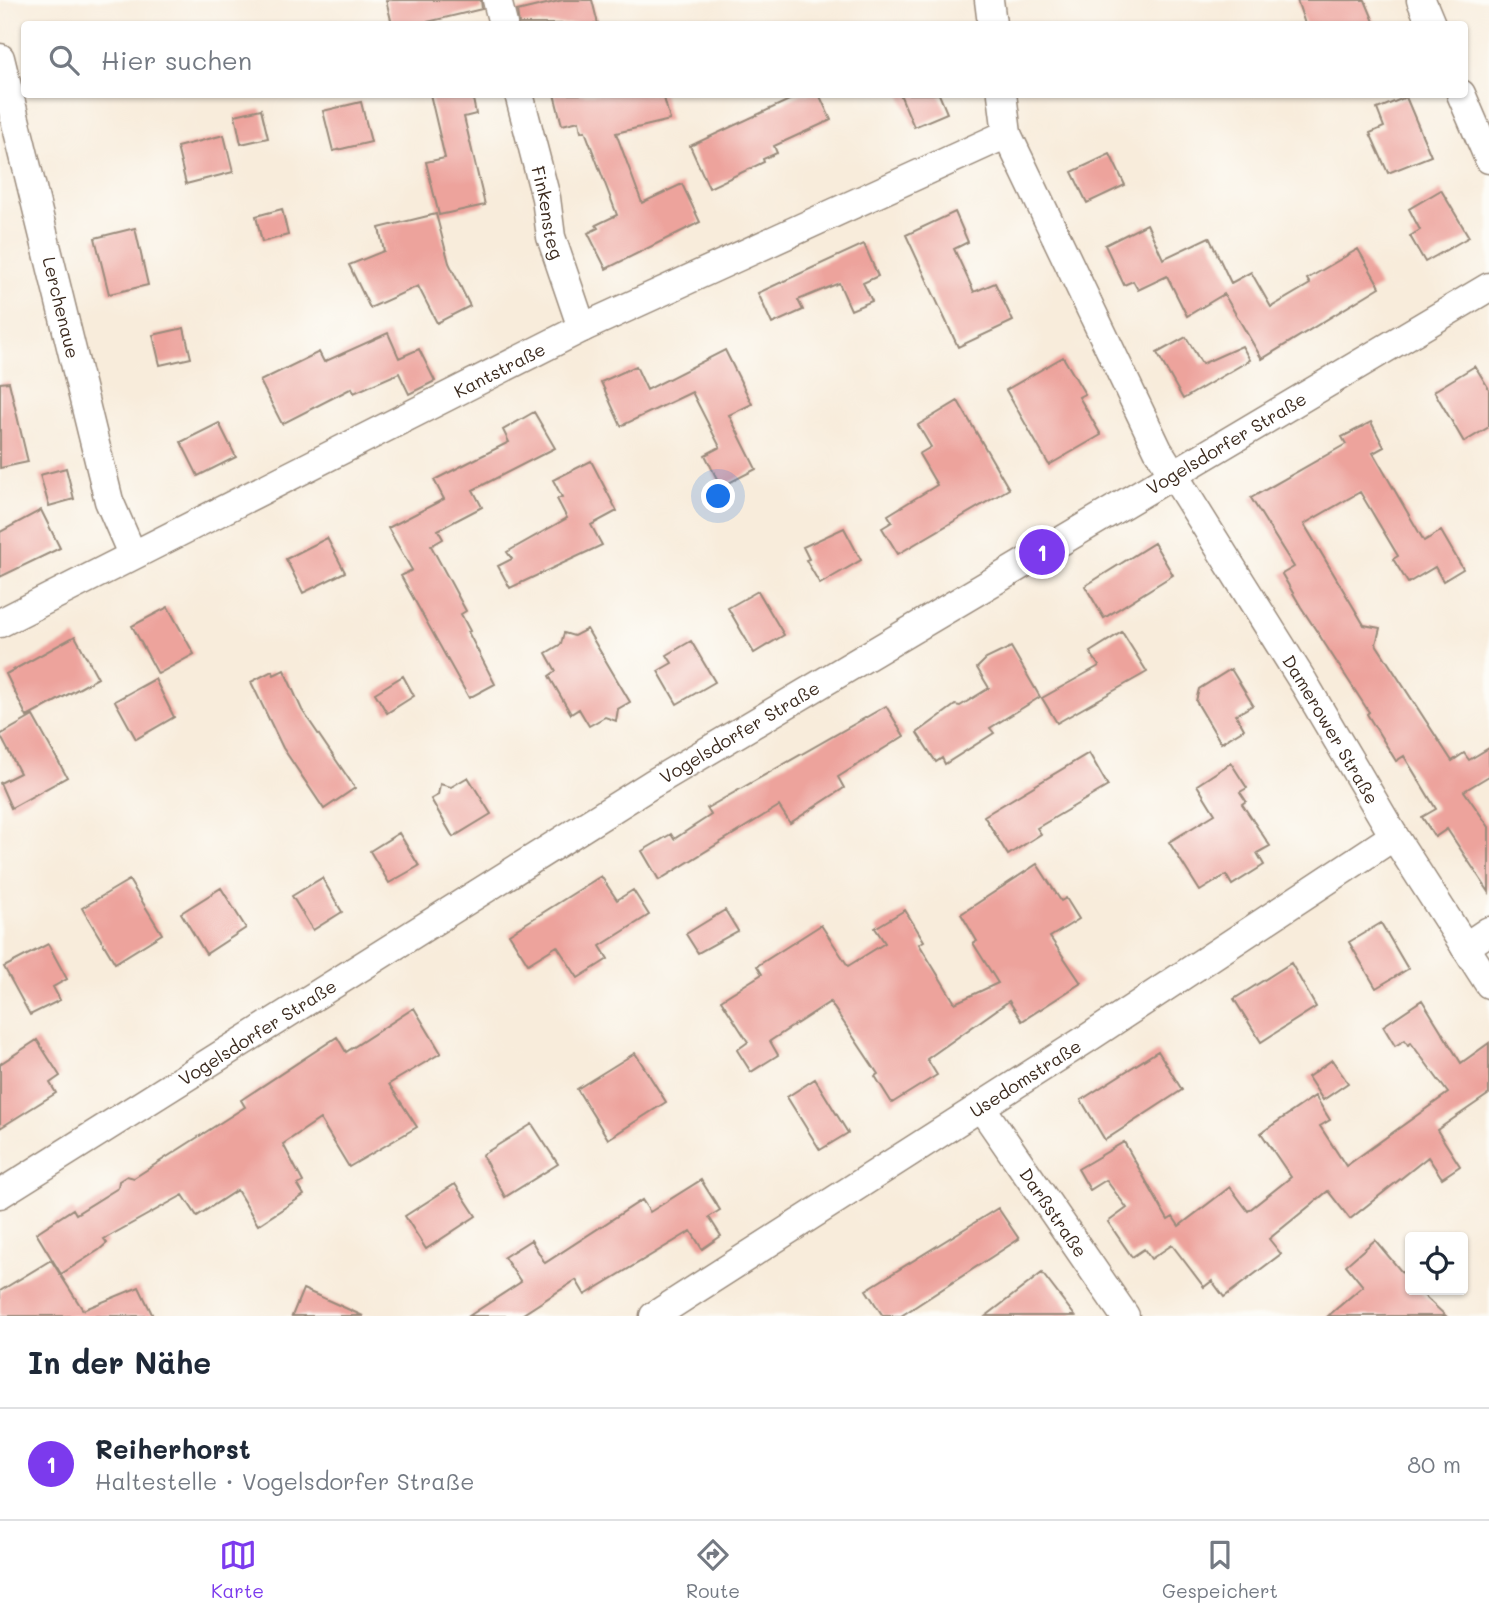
<!DOCTYPE html>
<html lang="de">
<head>
<meta charset="utf-8">
<style>
  body { margin:0; font-family:Mali,sans-serif; background:#f6f6f7; color:#1f2937 }
  .controls { position:absolute; right:21px; bottom:21px; display:grid; overflow:hidden; border-radius:7px; box-shadow:0 2px 5px #0004 }
  .controls button { width:63px; height:63px; display:grid; place-items:center; padding:0; border:0; border-bottom:2px solid #e0e1e3; background:#fff; color:#1f2937; font:35px sans-serif }
  .you { position:absolute; left:719px; top:497px; width:24px; height:24px; margin:-18px; border:5px solid #fff; border-radius:50%; background:#1a73e8; box-shadow:0 0 0 10px #1a73e833 }
  .badge { display:grid; place-items:center; width:46px; height:46px; border-radius:50%; background:#7c3aed; color:#fff; font-size:23px; font-weight:700 }
  .pin { position:absolute; translate:-50% -50%; border:4px solid #fff; box-shadow:0 2px 7px #0006 }
  .list { margin:0; padding:0; list-style:none }
  h2 { display:flex; justify-content:space-between; align-items:center; height:91px; margin:0; padding:0 28px; font-size:30px }
  h2 small { font-size:23px; font-weight:400; color:#747a83 }
  .list li { display:grid; grid-template-columns:46px 1fr auto; gap:21px; align-items:center; box-sizing:border-box; height:112px; padding:0 28px; border-top:2px solid #e0e1e3 }
  .list b { display:block; font-size:26px; white-space:nowrap }
  .list p { margin:0; font-size:23px; white-space:nowrap; color:#747a83 }
  .list em { font-size:23px; font-style:normal; color:#747a83 }
  .icon { flex:none; width:38px; height:38px; fill:none; stroke:currentColor; stroke-width:2; stroke-linecap:round; stroke-linejoin:round }
  .map { position:relative; flex:none; width:1489px; height:1316px; overflow:hidden }
  .search { position:absolute; background:#fff; box-shadow:0 2px 5px #0004; left:21px; right:21px; top:21px; height:77px; display:flex; align-items:center; gap:18px; box-sizing:border-box; padding:0 24px; border-radius:7px; color:#747a83; font-size:26px }
  .sheet { height:203px; background:#fff }
  nav { display:flex; justify-content:space-around; align-items:center; box-sizing:border-box; height:98px; border-top:2px solid #e0e1e3; background:#fff; font-size:19px; color:#747a83 }
  nav a { display:grid; justify-items:center; gap:4px }
  nav .on { color:#7c3aed }
  .map>svg:first-child { display:block }
</style>
</head>
<body>
<div class="map">
<svg width="1489" height="1316" viewBox="0 0 1489 1316">
  <rect width="100%" height="100%" fill="#fdfcf7"/>
  <filter id="ink" filterUnits="userSpaceOnUse"><feTurbulence type="fractalNoise" baseFrequency=".0143" numOctaves="2"/><feDisplacementMap in="SourceGraphic" scale="14" xChannelSelector="R" yChannelSelector="G"/><feConvolveMatrix kernelMatrix="1 2 1 2 8 2 1 2 1" color-interpolation-filters="sRGB"/></filter>
  <filter id="wash" filterUnits="userSpaceOnUse"><feTurbulence type="fractalNoise" baseFrequency=".00686" numOctaves="4" result="noise"/><feDisplacementMap in="SourceGraphic" scale="28" xChannelSelector="R" yChannelSelector="G"/><feGaussianBlur stdDeviation="1.57" result="paint"/><feColorMatrix in="noise" values="0 0 0 0 0 0 0 0 0 0 0 0 0 0 0 0 0 1.4 0 .05"/><feComposite in="paint" operator="in"/></filter>
  <g filter="url(#wash)">
    <rect width="100%" height="100%" fill="#f8ecdb"/>
    <g id="blocks">
      <path fill="#eda39c" d="M386,0H481L482,9L419,24H392Z
        M563,0H592L598,24H519L517,11Z
        M1297,0H1365L1375,24H1305Z
        M430,94H472L476,114L464,117L485,205L439,215L426,162L445,158Z
        M554,94H663L670,120L616,133L642,203L682,184L700,222L606,269L588,233L598,228L596,225L617,215L585,131L581,132L579,121L562,125Z
        M802,94H819L831,120L774,146L777,153L763,159L764,162L709,188L690,146Z
        M900,94H939L947,113L914,127Z
        M1406,97L1431,156L1388,173L1370,133L1384,127L1377,109Z
        M361,102L371,142L333,151L323,111Z
        M261,109L268,138L241,144L235,115Z
        M224,135L233,172L186,184L177,147Z
        M1110,154L1125,185L1087,203L1072,172Z
        M1441,190L1469,237L1425,262L1410,236L1420,230L1409,209Z
        M282,209L288,235L262,242L256,216Z
        M955,212L968,242L954,249L974,292L995,283L1013,321L958,347L906,235Z
        M436,214L449,263L470,306L437,323L418,286L370,308L349,265L384,251L379,228Z
        M1147,224L1163,259L1209,237L1231,283L1251,272L1271,307L1310,284L1307,279L1358,249L1380,287L1262,359L1224,294L1187,316L1167,276L1138,290L1133,281L1124,285L1105,245Z
        M135,228L148,285L109,294L95,238Z
        M864,244L878,276L863,283L872,301L851,310L839,283L798,300L803,310L772,324L758,293Z
        M184,328L191,358L160,365L153,335Z
        M388,333L399,358L419,349L435,381L409,394L399,373L354,393L352,388L282,424L260,381L319,352L324,362Z
        M1186,337L1202,364L1242,346L1250,360L1183,399L1157,353Z
        M725,350L752,404L729,415L756,469L721,487L705,455L720,447L692,392L621,426L601,382L636,366L647,390Z
        M1063,357L1085,394L1079,397L1101,435L1049,465L1006,390Z
        M1475,366L1489,389V427L1464,442L1434,391Z
        M9,382L28,462L0,468V383Z
        M958,401L1009,489L898,554L882,528L892,522L888,515L937,485L919,454L931,447L918,425Z
        M534,412L555,448L473,490L482,507L438,530L443,539L431,546L466,611L461,614L470,631L468,632L495,684L469,698L401,576L412,570L388,528L444,499L434,480L509,442L503,430Z
        M1371,422L1384,447L1373,453L1424,541L1441,531L1463,569L1443,581L1435,567L1408,583L1393,559L1398,556L1360,492L1304,524L1364,625L1380,628L1376,644L1452,761L1464,753L1469,760L1489,748V776L1464,791L1489,827V892L1447,829L1435,837L1422,817L1436,809L1404,756L1396,761L1367,714L1369,712L1301,607L1282,574L1294,567L1251,498L1346,444L1342,437Z
        M219,423L236,457L198,476L181,442Z
        M591,461L617,511L591,525L602,545L510,588L498,566L512,559L507,552L567,518L557,499L562,497L553,480Z
        M66,468L74,499L49,506L40,475Z
        M41,510L60,548L0,577V532Z
        M844,528L861,560L820,584L806,560L809,559L803,547Z
        M327,538L345,572L303,593L286,559Z
        M1154,543L1173,575L1104,618L1085,586Z
        M758,591L784,635L754,653L728,608Z
        M168,607L194,654L158,674L132,626Z
        M587,629L630,702L618,709L616,721L605,717L589,726L579,709L571,714L549,676L556,671L546,653L561,644L564,633L574,636Z
        M1122,632L1147,672L1057,723L1042,698L1099,666L1090,652Z
        M75,636L98,678L27,717L6,674Z
        M691,641L715,682L677,704L658,671L672,663L667,655Z
        M1011,647L1040,697L990,728L994,733L945,764L942,758L936,762L917,733L955,705L960,706L989,688L977,668L986,659Z
        M1231,669L1253,705L1236,715L1244,729L1221,743L1196,701L1199,689Z
        M284,670L302,710L355,788L324,809L283,748L251,682L272,671L274,675Z
        M403,676L414,696L387,713L375,693Z
        M155,679L174,717L136,739L115,701Z
        M886,706L904,736L838,777L844,788L790,823L779,806L659,880L642,851L671,834L674,839L711,815L707,808Z
        M33,716L67,777L11,808L0,783L20,773L0,735Z
        M1089,753L1108,786L1037,828L1041,834L1008,855L984,816Z
        M1231,763L1247,788L1240,792L1246,801L1242,804L1270,846L1257,853L1264,865L1232,885L1226,875L1200,891L1169,842L1215,814L1197,785Z
        M468,777L491,814L453,837L431,799L438,795L440,784L451,787Z
        M399,833L419,866L389,883L370,851Z
        M1037,864L1061,901L1066,898L1079,919L1050,937L1081,983L1022,1021L1009,1001L927,1059L937,1075L892,1103L875,1076L878,1074L830,1002L770,1041L778,1055L751,1072L737,1050L748,1042L721,1000L762,974L757,966L821,925L848,966L885,943L875,928L905,910L924,941L919,944L955,1003L998,983L973,943L977,941L961,914Z
        M601,876L617,900L633,890L649,915L600,946L608,959L578,978L557,946L528,964L509,934Z
        M322,878L342,912L313,930L292,896Z
        M129,880L162,934L115,963L82,908Z
        M221,888L246,928L206,954L181,913Z
        M725,910L738,931L698,953L686,934Z
        M1381,923L1408,969L1376,988L1349,942Z
        M48,944L67,979L53,987L60,1000L30,1015L4,967Z
        M1291,963L1316,1007L1261,1042L1234,999Z
        M1422,1000L1461,1063L1489,1043V1094L1437,1130L1460,1166L1442,1178L1428,1157L1350,1219L1328,1191L1269,1239L1281,1254L1224,1297L1212,1281L1204,1287L1172,1245L1151,1259L1144,1249L1132,1257L1108,1222L1127,1208L1106,1180L1090,1190L1078,1169L1124,1142L1168,1220L1173,1217L1179,1226L1230,1187L1248,1211L1291,1177L1261,1133L1315,1096L1330,1120L1320,1126L1346,1166L1448,1093L1411,1043L1408,1045L1405,1040L1395,1046L1383,1026Z
        M414,1008L441,1053L389,1084L417,1127L349,1167L320,1119L283,1144L303,1182L298,1185L304,1195L258,1225L237,1190L197,1216L183,1195L104,1239L107,1243L99,1250L61,1274L36,1233L73,1209L76,1214L118,1188L119,1181L127,1176L134,1178L245,1107L241,1100L337,1037L346,1052Z
        M37,1040L60,1076L50,1083L56,1093L0,1128V1064Z
        M1158,1051L1182,1090L1105,1140L1081,1100Z
        M635,1053L666,1102L608,1139L577,1089Z
        M1332,1060L1348,1083L1323,1100L1308,1077Z
        M815,1079L848,1133L820,1150L787,1097Z
        M532,1124L558,1164L505,1197L482,1155Z
        M701,1180L720,1210L709,1217L721,1236L702,1249L691,1231L585,1295L576,1280L520,1316H469L521,1282L504,1257L531,1240L545,1263L642,1200L650,1212Z
        M455,1184L476,1216L426,1249L405,1216Z
        M998,1208L1019,1239L901,1316H883L866,1290Z
        M1375,1240L1410,1282V1290H1418L1446,1316H1328L1363,1286L1346,1265Z
        M51,1260L83,1310L139,1287L153,1316H0V1291Z
        M1042,1273L1075,1316H986Z
        M303,1289L363,1316H292Z"/>
    </g>
  </g>
  <g filter="url(#ink)">
    <use href="#blocks" fill-opacity="0" stroke="#9a8b7c" stroke-width="2"/>
    <g fill="none" stroke-linecap="round" stroke-linejoin="round">
      <defs>
        <g id="minor">
          <path d="M497,0L503,24"/>
          <path d="M989,0L992,24"/>
          <path d="M1421,0L1431,24"/>
          <path id="s1" d="M0,58L109,501L132,554"/>
          <path id="s2" d="M519,94L546,198L551,237L582,328"/>
          <path id="s3" d="M1002,94L1007,134L1158,450L1304,683L1394,836L1489,984"/>
          <path d="M1461,94L1489,159"/>
          <path id="s4" d="M0,623L582,328L1007,134"/>
          <path d="M1465,947L1489,931"/>
          <path id="s5" d="M981,1107L1125,1316"/>
          <path id="s6" d="M0,1194L652,784L1489,287"/>
          <path id="s7" d="M654,1316L1091,1036L1394,836"/>
        </g>
      </defs>
      <use href="#minor" stroke="#9a8b7c" stroke-width="31"/>
      <use href="#minor" stroke="#fff" stroke-width="28"/>
    </g>
  </g>
  <g text-anchor="middle" dominant-baseline="central" stroke-width="6" stroke-linejoin="round" paint-order="stroke">
    <g font-size="18" fill="#3b2a1e" stroke="#fdfcf7">
      <text stroke="none"><textPath href="#s2" startOffset="122">Finkensteg</textPath></text>
      <text stroke="none"><textPath href="#s1" startOffset="257">Lerchenaue</textPath></text>
      <text stroke="none"><textPath href="#s4" startOffset="560">Kantstraße</textPath></text>
      <text stroke="none"><textPath href="#s6" startOffset="1438">Vogelsdorfer Straße</textPath></text>
      <text stroke="none"><textPath href="#s3" startOffset="719">Damerower Straße</textPath></text>
      <text stroke="none"><textPath href="#s6" startOffset="872">Vogelsdorfer Straße</textPath></text>
      <text stroke="none"><textPath href="#s6" startOffset="304">Vogelsdorfer Straße</textPath></text>
      <text stroke="none"><textPath href="#s7" startOffset="441">Usedomstraße</textPath></text>
      <text stroke="none"><textPath href="#s5" startOffset="128">Darßstraße</textPath></text>
    </g>
  </g>
</svg>
<div class="controls">
<button><svg class="icon" aria-label="locate" viewBox="0 0 24 24"><circle cx="12" cy="12" r="6"/><path d="M12 2v4M12 18v4M2 12h4M18 12h4"/></svg></button>
</div>
<div class="you"></div>
<div class="pin badge" style="left:1042px;top:552px">1</div>
<div class="search"><svg class="icon" aria-label="search" viewBox="0 0 24 24"><circle cx="10" cy="10" r="6"/><path d="M15 15l6 6"/></svg>Hier suchen</div>
</div>
<section class="sheet">
<h2>In der Nähe<small></small></h2>
<ul class="list">
<li><span class="badge">1</span><div><b>Reiherhorst</b><p>Haltestelle · Vogelsdorfer Straße</p></div><em>80 m</em></li>
</ul>
</section>
<nav>
<a class="on"><svg class="icon" aria-label="map" viewBox="0 0 24 24"><path d="M3 6l6-2 6 2 6-2v14l-6 2-6-2-6 2zM9 4v14M15 6v14"/></svg>Karte</a>
<a><svg class="icon" aria-label="directions" viewBox="0 0 24 24"><path d="M12 3l9 9-9 9-9-9zM9 14v-3h6M13 9l2 2-2 2"/></svg>Route</a>
<a><svg class="icon" aria-label="saved" viewBox="0 0 24 24"><path d="M7 4h10v16l-5-4-5 4z"/></svg>Gespeichert</a>
</nav>
</body>
</html>
